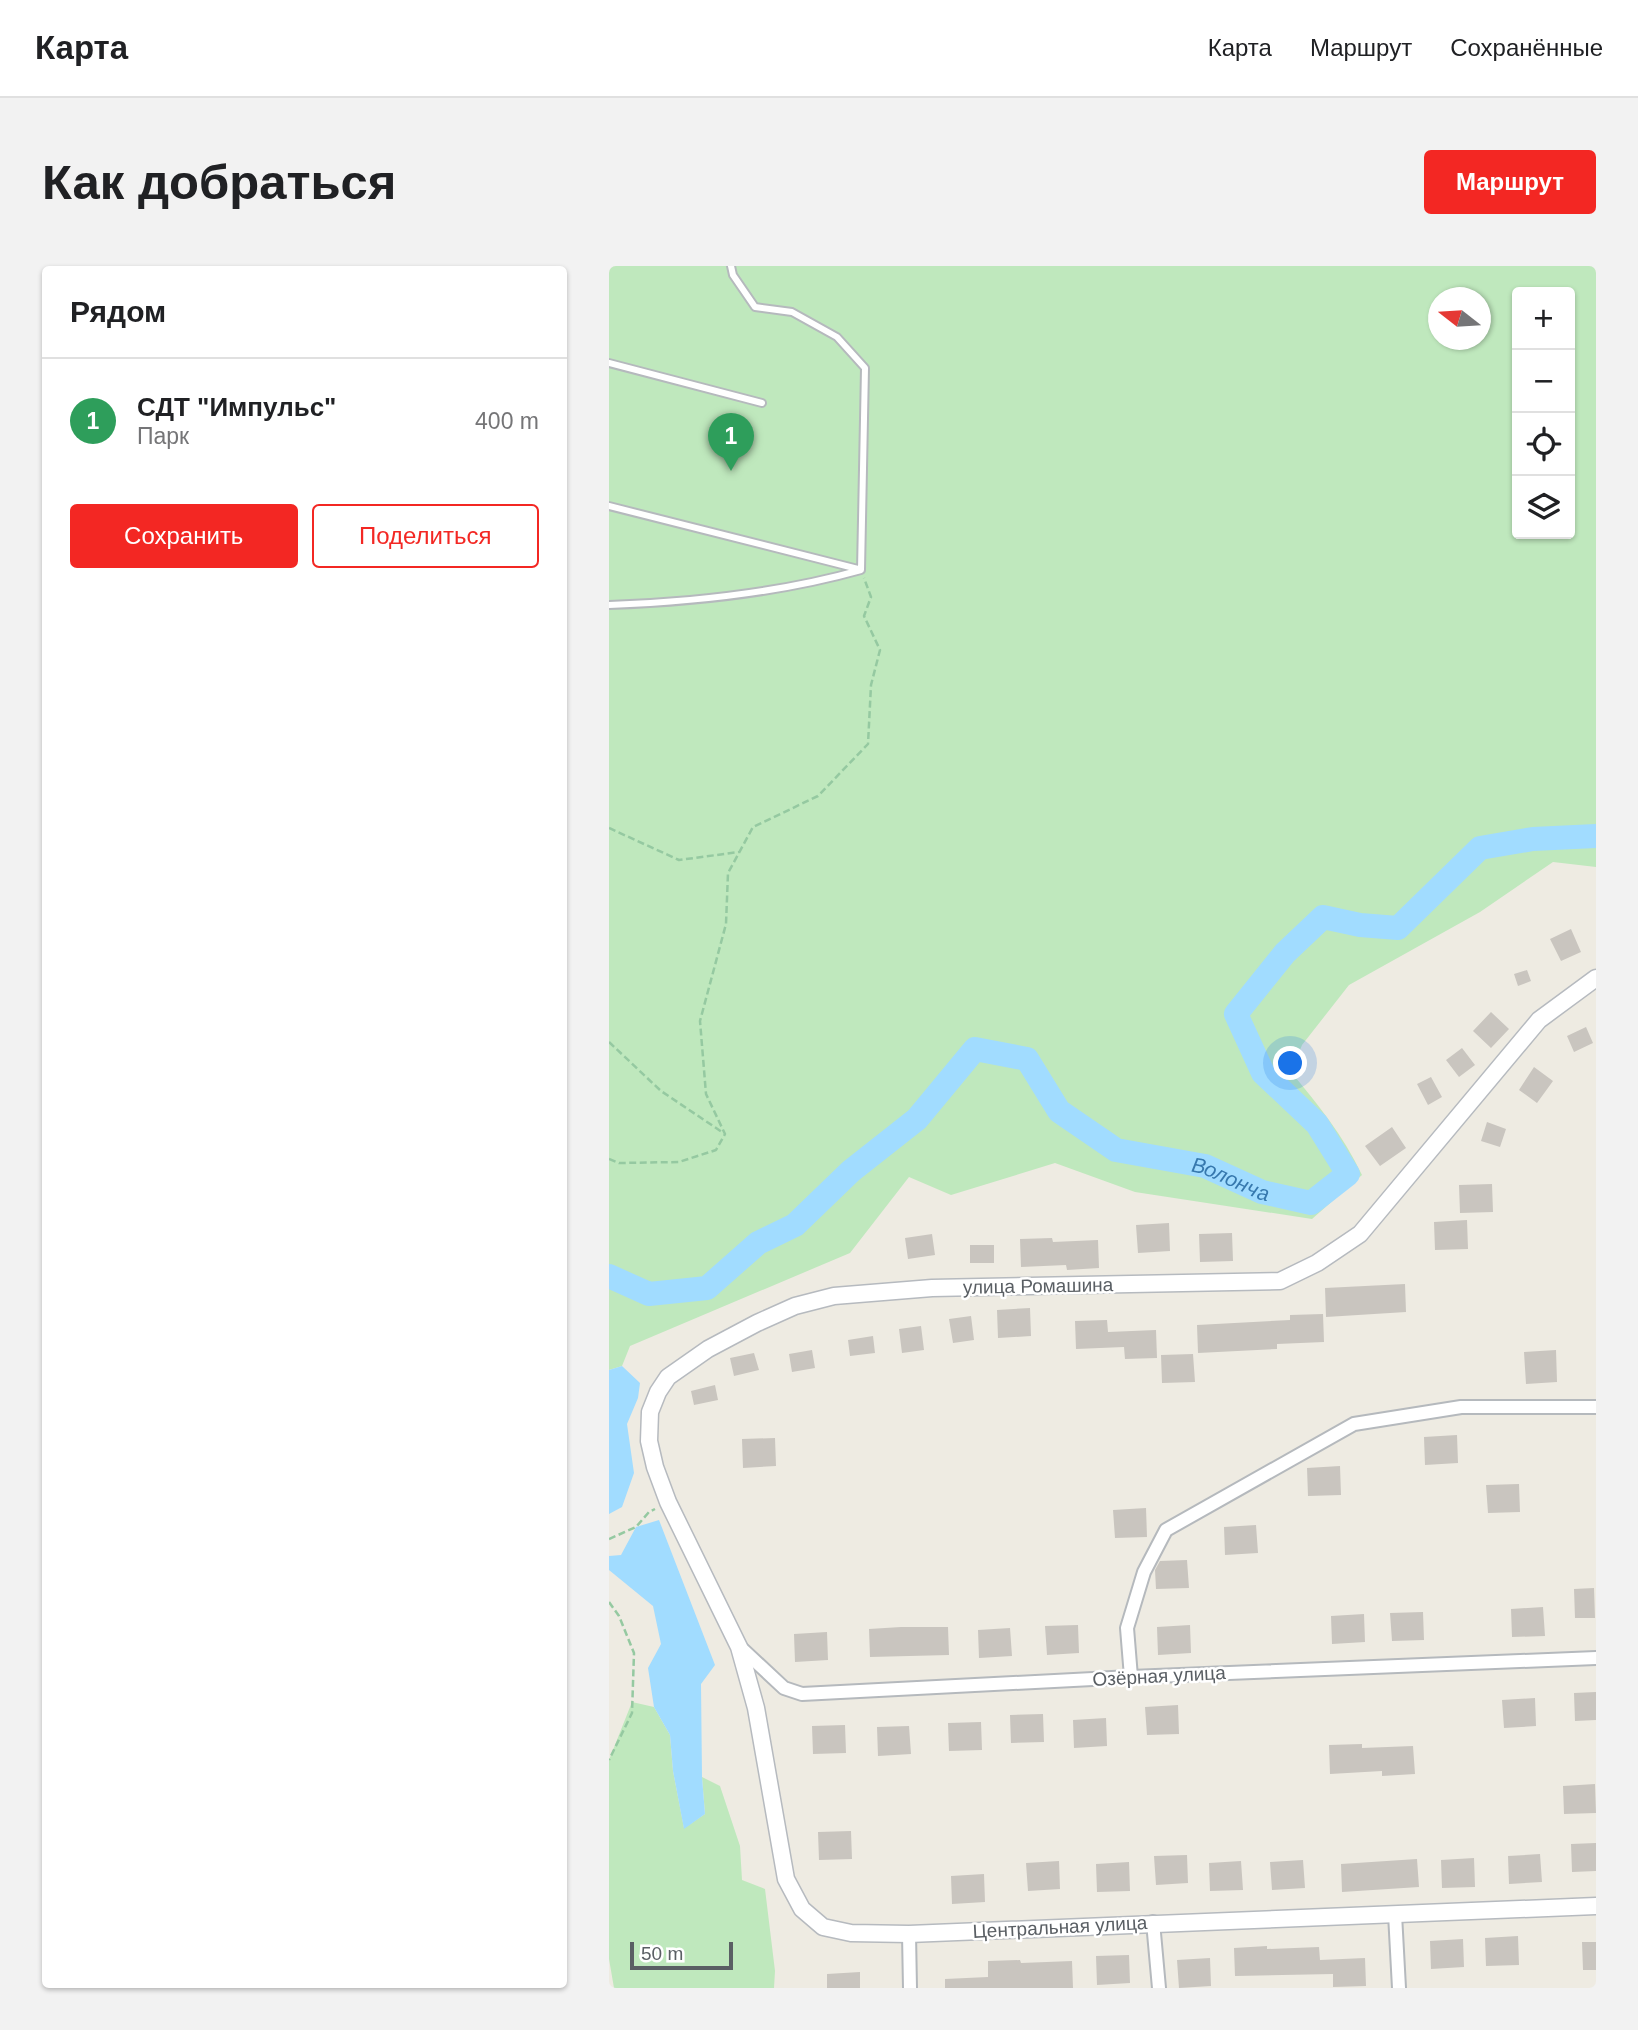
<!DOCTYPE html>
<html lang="ru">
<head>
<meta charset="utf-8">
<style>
  body { margin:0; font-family:Arial,sans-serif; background:#f2f2f2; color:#202124 }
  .controls { position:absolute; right:21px; top:21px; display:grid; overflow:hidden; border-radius:7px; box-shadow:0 2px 5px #0004 }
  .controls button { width:63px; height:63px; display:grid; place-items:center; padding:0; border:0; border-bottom:2px solid #e0e0e0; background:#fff; color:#202124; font:35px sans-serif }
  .compass { position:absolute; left:819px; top:21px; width:63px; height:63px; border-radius:50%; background:#fff; box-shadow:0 2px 5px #0004; rotate:287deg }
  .scale { position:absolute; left:21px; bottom:18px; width:103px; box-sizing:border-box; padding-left:7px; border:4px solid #5a5f64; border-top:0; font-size:19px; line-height:24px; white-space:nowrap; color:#5a5f64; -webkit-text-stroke:5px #fff; paint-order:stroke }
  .you { position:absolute; left:682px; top:798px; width:24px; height:24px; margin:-18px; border:5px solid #fff; border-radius:50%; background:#1a73e8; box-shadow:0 0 0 10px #1a73e833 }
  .badge { display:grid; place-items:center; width:46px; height:46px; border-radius:50%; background:#f32723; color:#fff; font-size:23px; font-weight:700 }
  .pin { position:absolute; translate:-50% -58px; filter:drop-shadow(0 2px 4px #0008) }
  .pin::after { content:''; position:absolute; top:37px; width:24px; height:21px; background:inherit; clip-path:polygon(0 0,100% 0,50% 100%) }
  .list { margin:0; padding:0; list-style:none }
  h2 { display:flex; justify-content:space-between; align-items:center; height:91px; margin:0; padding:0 28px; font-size:30px }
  h2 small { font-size:23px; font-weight:400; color:#757577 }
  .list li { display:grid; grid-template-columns:46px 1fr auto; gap:21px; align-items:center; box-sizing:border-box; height:126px; padding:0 28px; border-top:2px solid #e0e0e0 }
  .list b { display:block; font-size:26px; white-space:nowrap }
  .list p { margin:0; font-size:23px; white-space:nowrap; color:#757577 }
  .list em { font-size:23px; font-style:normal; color:#757577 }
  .actions { display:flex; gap:14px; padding:21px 28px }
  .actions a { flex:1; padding:16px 0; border:2px solid #f32723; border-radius:7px; text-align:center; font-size:24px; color:#f32723 }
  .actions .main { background:#f32723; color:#fff }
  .icon { flex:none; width:38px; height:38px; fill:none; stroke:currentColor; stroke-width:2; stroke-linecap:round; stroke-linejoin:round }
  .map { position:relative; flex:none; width:987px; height:1722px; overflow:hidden; border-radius:7px }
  header { display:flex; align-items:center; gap:42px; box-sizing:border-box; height:98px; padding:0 35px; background:#fff; border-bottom:2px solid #e0e0e0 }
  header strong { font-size:33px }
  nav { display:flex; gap:38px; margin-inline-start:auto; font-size:24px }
  .intro { display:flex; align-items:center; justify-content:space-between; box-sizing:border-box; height:168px; padding:0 42px }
  h1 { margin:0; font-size:49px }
  .button { padding:18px 32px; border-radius:7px; background:#f32723; color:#fff; font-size:24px; font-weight:700 }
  main { display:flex; gap:42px; padding:0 42px }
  aside { flex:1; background:#fff; border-radius:7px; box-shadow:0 2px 5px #0004 }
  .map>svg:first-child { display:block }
</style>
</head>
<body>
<header>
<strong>Карта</strong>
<nav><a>Карта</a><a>Маршрут</a><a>Сохранённые</a></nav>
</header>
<div class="intro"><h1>Как добраться</h1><a class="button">Маршрут</a></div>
<main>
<aside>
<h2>Рядом<small></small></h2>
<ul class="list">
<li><span class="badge" style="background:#2e9e5b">1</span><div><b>СДТ &quot;Импульс&quot;</b><p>Парк</p></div><em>400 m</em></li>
</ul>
<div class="actions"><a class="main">Сохранить</a><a>Поделиться</a></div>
</aside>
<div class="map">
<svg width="987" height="1722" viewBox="0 0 987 1722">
  <rect width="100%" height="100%" fill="#eeebe2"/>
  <path fill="#bfe8bd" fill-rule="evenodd" d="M0,0H987V601L944,596L871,646L740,719L693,779L682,806C710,840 734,869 753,909L703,953L526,926L446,897L342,929L300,911L241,987L21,1080L13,1100L0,1104ZM908,26H961V268H908ZM830,32H872V74H830Z
    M23,1436L45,1441L61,1469L64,1505L75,1562L96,1548L93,1511L111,1520L131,1580L133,1614L156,1623L166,1705L165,1722H5L0,1693V1494Z"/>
  <path fill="#a1dcff" d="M13,1100L31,1117L29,1132L18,1158L25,1207L13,1241L0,1248V1104Z
    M50,1254L106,1399L92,1418L93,1511L96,1548L75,1563L64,1505L61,1469L45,1441L39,1402L52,1378L44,1340L0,1304V1290L12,1289L27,1261Z"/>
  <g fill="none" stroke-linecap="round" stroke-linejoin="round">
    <path stroke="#a1dcff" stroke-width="24" id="s1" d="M0,1010L40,1028L98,1022L149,977L186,959L242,905L308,853L366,783L418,793L450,845L507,884L596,900L653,926L702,937L739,908L708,858L654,807L627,748L676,687L714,651L751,659L789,662L871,582L924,573L987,570"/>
  </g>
  <path fill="#c9c5bf" d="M962,663L972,686L952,695L941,673Z
    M918,704L922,715L909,720L905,708Z
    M882,746L900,763L882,782L864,765Z
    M977,761L984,777L965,786L958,770Z
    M853,782L866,799L850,811L837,794Z
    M925,801L944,815L928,837L910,824Z
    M822,811L833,831L819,839L808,818Z
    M878,856L897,863L891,881L872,875Z
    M783,861L797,882L771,900L756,880Z
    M883,918L884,946L851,947L850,919Z
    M858,954L859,983L826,984L825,956Z
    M560,957L561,985L529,987L527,959Z
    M623,967L624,995L591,996L590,968Z
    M323,968L326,989L299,993L296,972Z
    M443,972L444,976L489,974L490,1002L458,1004L457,999L412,1001L411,973Z
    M361,979H385V997H361Z
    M796,1018L797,1046L717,1051L716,1022Z
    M421,1042L422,1070L389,1072L388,1044Z
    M714,1048L715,1076L668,1078V1083L589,1087L588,1059L681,1054V1049Z
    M362,1050L365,1074L344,1077L340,1053Z
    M498,1054L499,1066L547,1064L548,1092L516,1093L515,1081L467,1083L466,1055Z
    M312,1060L315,1084L293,1087L290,1063Z
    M264,1070L266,1087L241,1090L239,1074Z
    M203,1084L206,1102L183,1106L180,1088Z
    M947,1084L948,1116L917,1118L915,1086Z
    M145,1087L150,1104L125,1110L121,1092Z
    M584,1088L586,1116L553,1117L552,1089Z
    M106,1119L109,1134L85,1139L82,1125Z
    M848,1169L849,1197L816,1199L815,1171Z
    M166,1172L167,1200L134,1202L133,1173Z
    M731,1200L732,1229L699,1230L698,1202Z
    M910,1218L911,1246L879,1247L877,1219Z
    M537,1242L538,1271L506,1272L504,1244Z
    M647,1259L649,1287L616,1289L615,1261Z
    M578,1294L580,1322L547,1323L546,1304L551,1295Z
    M985,1322L986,1352H966L965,1323Z
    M934,1341L936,1370L903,1371L902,1343Z
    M814,1346L815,1374L783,1375L781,1347Z
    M755,1348L756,1376L723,1378L722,1350Z
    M469,1359L470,1387L438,1389L436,1360Z
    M581,1359L582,1387L549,1389L548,1361Z
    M292,1361H339L340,1389L261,1391L260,1363Z
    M401,1362L403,1390L370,1392L369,1364Z
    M218,1366L219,1394L186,1396L185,1368Z
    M987,1426V1454L966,1455L965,1427Z
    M926,1432L927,1460L895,1462L893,1434Z
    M569,1439L570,1468L538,1469L536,1441Z
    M434,1448L435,1476L402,1477L401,1449Z
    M497,1452L498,1480L465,1482L464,1454Z
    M372,1456L373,1484L340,1485L339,1457Z
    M236,1459L237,1487L204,1488L203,1460Z
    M300,1460L302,1488L269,1490L268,1461Z
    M753,1478V1482L804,1480L806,1508L773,1510V1505L721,1508L720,1479Z
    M986,1518L987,1547L955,1548L954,1520Z
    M242,1565L243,1593L210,1594L209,1566Z
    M987,1577V1605L963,1606L962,1578Z
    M931,1588L933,1616L900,1618L899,1590Z
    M578,1589L579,1617L547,1619L545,1590Z
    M865,1592L866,1621L833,1622L832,1594Z
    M808,1593L810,1621L733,1626L732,1598Z
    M694,1594L696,1622L663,1624L661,1596Z
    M450,1595L451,1623L419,1625L417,1597Z
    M632,1595L634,1624L601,1625L600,1597Z
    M520,1596L521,1625L488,1626L487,1598Z
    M375,1608L376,1636L343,1638L342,1610Z
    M909,1670L910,1699L877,1700L876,1672Z
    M854,1673L855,1701L822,1703L821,1675Z
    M973,1676H987V1704H974Z
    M658,1680V1683L710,1681L711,1694L756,1692L757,1720L724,1721V1708L626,1710L625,1682Z
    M520,1689L521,1717L488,1719L487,1690Z
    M601,1692L602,1720L570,1722L568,1694Z
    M411,1694L412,1697L463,1695L464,1722H336V1713L379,1711V1695Z
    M251,1706V1722H218V1708Z"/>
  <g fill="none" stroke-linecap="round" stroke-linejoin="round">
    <defs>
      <path id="lane" d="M0,97L153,137
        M0,240L249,303
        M0,339C84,336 170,327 252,304L256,102L228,71L183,46L146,41L124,9L122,0"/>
      <path id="street" d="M131,1381L175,1422L193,1428L522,1411L987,1392
        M522,1411L518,1362L535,1306L557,1264L745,1158L852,1141H987
        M786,1648L790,1722
        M544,1656L550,1722
        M300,1668L301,1722"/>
      <path id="secondary" d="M987,712L930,754L751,968L708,997L671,1015L323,1022L225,1030L186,1040L148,1057L99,1083L59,1111L49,1126L41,1146L40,1175L46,1201L59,1236L130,1381L147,1442L177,1613L193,1643L214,1661L242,1667L300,1668L987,1640"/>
    </defs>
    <use href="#lane" stroke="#b5b9bd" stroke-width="10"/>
    <use href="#street" stroke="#b5b9bd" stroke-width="16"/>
    <use href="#secondary" stroke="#b6babf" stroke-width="19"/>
    <path stroke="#95c9a1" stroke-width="2.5" stroke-dasharray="7 3.5" stroke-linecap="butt" d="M0,562L70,594L130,586
      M0,776L52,825L113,866
      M0,893L10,897L70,896L107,884L116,868L97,828L91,755L117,658L119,607L144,561L209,530L259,478L262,419L271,384L255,350L262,331L255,312
      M0,1273L27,1261L40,1246L46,1243
      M0,1336L10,1350L25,1387L23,1447L0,1494"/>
    <use href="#lane" stroke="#fff" stroke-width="6"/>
    <use href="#street" stroke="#fff" stroke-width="12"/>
    <use href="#secondary" stroke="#fff" stroke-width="16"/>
  </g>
  <g text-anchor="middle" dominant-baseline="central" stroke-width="5" stroke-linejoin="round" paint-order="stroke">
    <g font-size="19" fill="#5a5f64" stroke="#fff">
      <text transform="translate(429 1020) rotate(-1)">улица Ромашина</text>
      <text transform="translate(550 1410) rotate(-3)">Озёрная улица</text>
      <text transform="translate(451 1661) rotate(-3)">Центральная улица</text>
    </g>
    <g font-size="21" font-style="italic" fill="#3678ae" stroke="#fff">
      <text stroke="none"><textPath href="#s1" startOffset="766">Волонча</textPath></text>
    </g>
  </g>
</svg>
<div class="controls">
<button>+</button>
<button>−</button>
<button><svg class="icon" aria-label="locate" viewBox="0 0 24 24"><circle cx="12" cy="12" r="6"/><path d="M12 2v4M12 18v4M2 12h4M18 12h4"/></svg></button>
<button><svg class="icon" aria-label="layers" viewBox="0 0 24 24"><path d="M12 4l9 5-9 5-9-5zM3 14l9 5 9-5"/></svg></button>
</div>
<svg class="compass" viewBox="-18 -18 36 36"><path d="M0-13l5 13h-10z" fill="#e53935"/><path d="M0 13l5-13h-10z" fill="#757577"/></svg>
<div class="scale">50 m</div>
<div class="you"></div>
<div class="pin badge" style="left:122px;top:205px;background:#2e9e5b">1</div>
</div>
</main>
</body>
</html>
